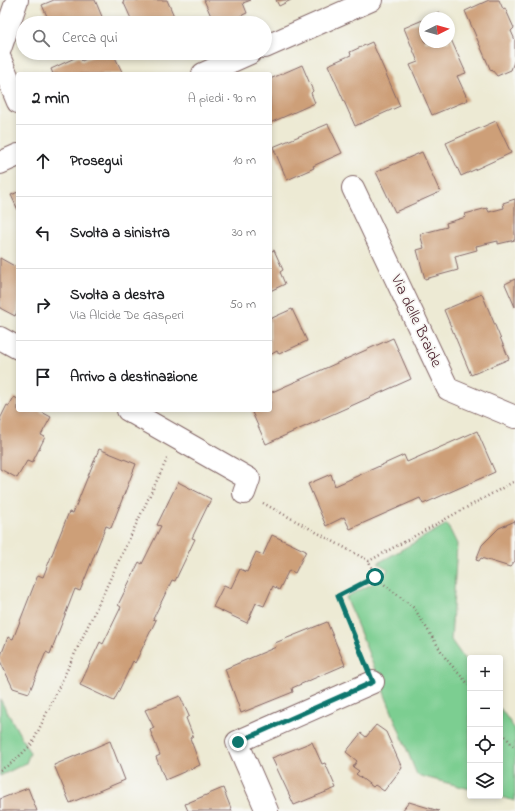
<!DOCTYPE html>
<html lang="it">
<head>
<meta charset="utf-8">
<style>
  body { margin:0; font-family:"Indie Flower",sans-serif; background:#f2f2f2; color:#202124 }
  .controls { position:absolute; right:12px; bottom:12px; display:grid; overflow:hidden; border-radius:4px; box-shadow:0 2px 6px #0003 }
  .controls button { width:36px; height:36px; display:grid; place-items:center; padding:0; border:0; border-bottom:1px solid #e0e0e0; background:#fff; color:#202124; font:20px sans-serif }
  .compass { position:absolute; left:419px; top:12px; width:36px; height:36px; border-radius:50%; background:#fff; box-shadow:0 2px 6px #0003; rotate:85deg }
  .stop { position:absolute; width:12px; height:12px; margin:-9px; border:3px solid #0f766e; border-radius:50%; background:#fff }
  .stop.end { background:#0f766e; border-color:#fff; box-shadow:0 1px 4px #0008 }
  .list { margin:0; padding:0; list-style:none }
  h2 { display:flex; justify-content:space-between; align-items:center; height:52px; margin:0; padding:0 16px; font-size:17px }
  h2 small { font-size:13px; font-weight:400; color:#757577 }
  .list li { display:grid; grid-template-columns:26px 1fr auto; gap:12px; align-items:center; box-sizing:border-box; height:72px; padding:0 16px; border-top:1px solid #e0e0e0 }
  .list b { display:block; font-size:15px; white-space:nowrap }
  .list p { margin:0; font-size:13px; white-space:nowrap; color:#757577 }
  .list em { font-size:13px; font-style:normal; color:#757577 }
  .icon { flex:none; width:22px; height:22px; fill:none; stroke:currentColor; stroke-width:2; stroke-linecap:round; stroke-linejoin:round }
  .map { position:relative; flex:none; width:515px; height:811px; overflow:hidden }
  .search { position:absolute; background:#fff; box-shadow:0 2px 6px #0003; left:16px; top:16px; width:256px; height:44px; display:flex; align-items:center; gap:10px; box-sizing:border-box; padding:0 14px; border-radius:22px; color:#757577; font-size:15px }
  .panel { position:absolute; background:#fff; box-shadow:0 2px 6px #0003; left:16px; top:72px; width:256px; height:340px; border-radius:4px }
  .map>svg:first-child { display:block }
</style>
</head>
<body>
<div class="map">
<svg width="515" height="811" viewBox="0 0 515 811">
  <rect width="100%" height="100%" fill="#f6f6f2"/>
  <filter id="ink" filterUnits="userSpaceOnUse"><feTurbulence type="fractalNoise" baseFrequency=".025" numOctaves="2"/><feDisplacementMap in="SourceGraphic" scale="8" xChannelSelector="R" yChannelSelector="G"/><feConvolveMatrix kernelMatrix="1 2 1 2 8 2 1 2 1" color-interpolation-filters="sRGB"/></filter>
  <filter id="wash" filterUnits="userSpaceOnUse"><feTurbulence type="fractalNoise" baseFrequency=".012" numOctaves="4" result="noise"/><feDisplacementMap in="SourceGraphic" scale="16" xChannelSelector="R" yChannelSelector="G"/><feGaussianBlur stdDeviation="0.9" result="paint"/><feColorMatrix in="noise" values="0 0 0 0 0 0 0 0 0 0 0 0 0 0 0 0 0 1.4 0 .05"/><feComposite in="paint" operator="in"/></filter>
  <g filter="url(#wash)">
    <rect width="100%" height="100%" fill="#edead4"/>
    <path fill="#7bce91" stroke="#62765e" d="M447,524L457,544L451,640L470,667V789L417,775L346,597L384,578L388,569L378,563Z
      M0,699L30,753L26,763L0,776Z
      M500,708L515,729V801L497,796H500Z"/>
    <g id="blocks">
      <path fill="#cd9f78" d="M54,0H95L103,19L94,23H50L42,5Z
        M126,0H167L177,23H133L123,1Z
        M204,0H251L243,3L247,13L225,23H214Z
        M276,0H291L279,6Z
        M489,0H499L503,9L505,8L514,28L511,31L515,40V59L511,70L497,76L492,70L491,71L465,11Z
        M439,12L442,18H426Z
        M425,19V42H449V35L466,73L457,76L468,100L432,115L410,65L418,62L404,28Z
        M372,42L400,106L355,126L328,65L351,55L350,52Z
        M99,53H113L123,74H53L51,69L79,56L82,61Z
        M302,65L313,91L311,93L315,103L270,123V79Z
        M496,121L511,153L461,176L446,143Z
        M328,124L342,153L313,166L314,168L287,180L273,147Z
        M422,152L440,192L395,212L376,172Z
        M18,192V210L11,195Z
        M515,199V240L498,244V241L476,246L477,250L455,256L458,270L425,279L417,250L424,248L420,234L447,227L446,223L466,217L465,214L487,208L489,212L504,208L503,203Z
        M274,250L283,270L280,272L285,284L270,291V252Z
        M0,258L18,268V310L15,316L0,308Z
        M515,279V307L505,284Z
        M482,294L509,359L471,375L444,310Z
        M292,309L307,341L279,354L277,351L270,355V319Z
        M393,338L411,379L266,444L251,410H270V393Z
        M14,397L18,399V410H38L51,417L41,435L45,437L32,463L27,461L17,478L0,469V423L1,420L0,419L7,405L9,406Z
        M477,431L495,472L423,504L420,498L350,529L344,517L326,526L308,484L331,474L335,486L404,455L407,462Z
        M99,449L136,464L111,528L106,526L80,591L75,589L50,654L46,652L29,693L13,688L0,661V658L8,637L13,639L38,575L43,577L69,512L73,513Z
        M178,482L211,499L192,538L195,539L175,581L172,580L153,619L156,620L135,663L133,661L114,701L80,685L100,642L103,644L121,607L118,605L139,562L142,564L161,526L157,525Z
        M515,521V561L510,567L481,558L479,561L476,560L482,545L499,528Z
        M272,535L306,551L295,573L289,570L279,590L273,586L264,606L256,603L247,623L213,607L224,585L231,588L240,569L247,572L256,552L263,555Z
        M327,622L345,665L292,688L293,692L241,713L225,669L276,647L275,643Z
        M180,696L189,716L186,718L193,736L190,738L200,765L165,780L156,757L160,755L150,730L154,728L145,710Z
        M376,725L386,732L402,768L384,791L375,785L373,787L356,774L359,771L353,767L357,761L346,752L361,733L366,737Z
        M110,741L125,780L70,803L54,765Z
        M312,742L322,764L325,763L336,788L294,805L272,758Z
        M28,788L37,811H0V799Z
        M223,788L232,811H188L185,804Z
        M409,802L439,811H402Z"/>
    </g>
  </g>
  <g filter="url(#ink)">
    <use href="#blocks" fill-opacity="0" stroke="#836666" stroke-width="1"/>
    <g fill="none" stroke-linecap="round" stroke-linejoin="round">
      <defs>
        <path id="minor" d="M265,47L371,0
          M0,49L17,0
          M0,59L18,102
          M203,74L250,53
          M0,163L18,155
          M353,188L448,389L515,417
          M0,338L18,348
          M128,410L249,479L244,493
          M267,811L237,742L373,682"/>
      </defs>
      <use href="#minor" stroke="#836666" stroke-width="24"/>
      <path stroke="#836666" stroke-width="2.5" stroke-dasharray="1 3" stroke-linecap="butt" d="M263,503L369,561L515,481
        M375,577L414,608L446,659L470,686
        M365,663L338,596L375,577L369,561
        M500,730L515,748
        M0,770L12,763L32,744L168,457"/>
      <use href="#minor" stroke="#fff" stroke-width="22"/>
    </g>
  </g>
  <g fill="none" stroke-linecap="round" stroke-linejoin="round" filter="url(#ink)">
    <path stroke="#0f766e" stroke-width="5" d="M238,742L373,682L338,596L375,577"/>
  </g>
  <g text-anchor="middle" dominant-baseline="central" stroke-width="3.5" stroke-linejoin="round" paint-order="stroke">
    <g font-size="16" fill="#4a1f2b" stroke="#f6f6f2">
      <text transform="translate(416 321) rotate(65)">Via delle Braide</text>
    </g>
  </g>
</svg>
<div class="controls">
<button>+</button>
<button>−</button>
<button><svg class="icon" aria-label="locate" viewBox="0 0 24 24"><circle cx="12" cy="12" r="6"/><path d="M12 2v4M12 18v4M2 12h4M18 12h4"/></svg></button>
<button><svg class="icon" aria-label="layers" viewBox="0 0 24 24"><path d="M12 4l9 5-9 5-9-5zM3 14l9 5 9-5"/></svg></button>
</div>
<svg class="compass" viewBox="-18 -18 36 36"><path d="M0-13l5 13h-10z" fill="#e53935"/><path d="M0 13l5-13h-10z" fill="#757577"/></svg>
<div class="stop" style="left:375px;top:577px"></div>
<div class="stop end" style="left:238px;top:742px"></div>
<div class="search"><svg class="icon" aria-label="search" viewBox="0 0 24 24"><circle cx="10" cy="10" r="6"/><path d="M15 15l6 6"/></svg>Cerca qui</div>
<section class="panel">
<h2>2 min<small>A piedi · 90 m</small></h2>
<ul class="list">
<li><svg class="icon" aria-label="ahead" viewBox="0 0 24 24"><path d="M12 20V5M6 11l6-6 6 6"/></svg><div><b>Prosegui</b></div><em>10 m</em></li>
<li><svg class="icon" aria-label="left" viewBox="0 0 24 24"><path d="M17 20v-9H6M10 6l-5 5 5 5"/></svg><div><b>Svolta a sinistra</b></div><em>30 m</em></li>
<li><svg class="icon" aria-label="right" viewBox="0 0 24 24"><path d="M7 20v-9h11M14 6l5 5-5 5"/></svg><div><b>Svolta a destra</b><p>Via Alcide De Gasperi</p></div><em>50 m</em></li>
<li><svg class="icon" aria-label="arrive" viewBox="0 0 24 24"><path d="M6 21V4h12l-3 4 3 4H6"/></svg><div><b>Arrivo a destinazione</b></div></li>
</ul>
</section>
</div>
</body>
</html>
